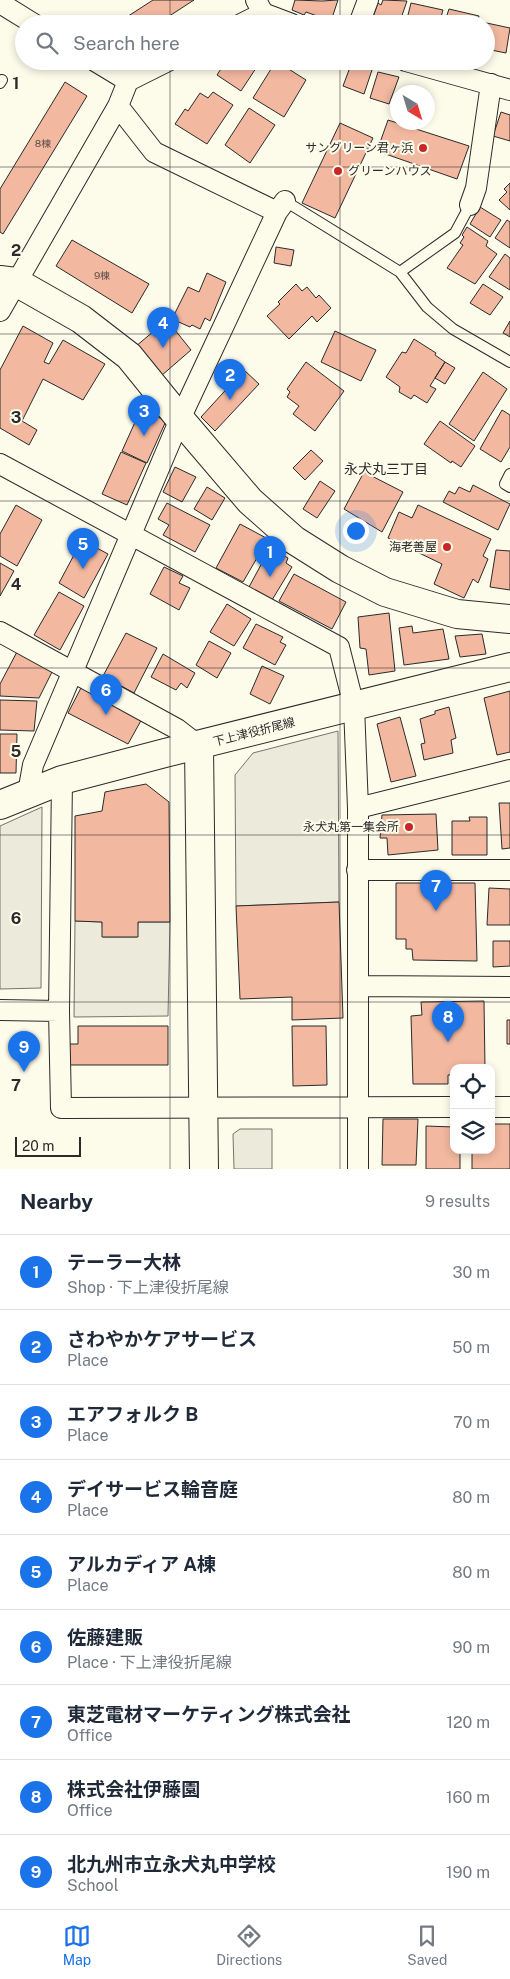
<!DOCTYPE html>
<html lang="en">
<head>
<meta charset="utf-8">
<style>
  body { margin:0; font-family:"Public Sans","Noto Sans JP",sans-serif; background:#f2f2f3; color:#1f2937 }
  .controls { position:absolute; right:15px; bottom:15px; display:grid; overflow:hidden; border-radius:10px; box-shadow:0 2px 8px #0003 }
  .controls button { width:45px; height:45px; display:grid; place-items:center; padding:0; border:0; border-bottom:1px solid #e0e1e3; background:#fff; color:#1f2937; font:25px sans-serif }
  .compass { position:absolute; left:390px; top:85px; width:45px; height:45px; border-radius:50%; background:#fff; box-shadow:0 2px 8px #0003; rotate:142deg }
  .scale { position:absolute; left:15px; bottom:12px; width:66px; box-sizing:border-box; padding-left:5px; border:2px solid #2b2b2b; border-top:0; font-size:14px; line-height:18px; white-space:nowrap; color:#2b2b2b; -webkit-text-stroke:4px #fdfbea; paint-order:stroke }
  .you { position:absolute; left:355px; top:530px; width:18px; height:18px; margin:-12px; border:4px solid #fff; border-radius:50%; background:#1a73e8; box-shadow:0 0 0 8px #1a73e833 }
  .badge { display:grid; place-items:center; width:32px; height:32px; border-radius:50%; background:#1a73e8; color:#fff; font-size:16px; font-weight:700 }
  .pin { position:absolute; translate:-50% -41px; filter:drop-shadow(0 1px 2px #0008) }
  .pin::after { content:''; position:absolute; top:26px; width:18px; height:15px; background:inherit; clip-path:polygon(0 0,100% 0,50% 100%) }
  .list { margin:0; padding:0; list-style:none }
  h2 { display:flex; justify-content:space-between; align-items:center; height:65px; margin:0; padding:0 20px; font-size:21px }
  h2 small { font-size:16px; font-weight:400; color:#747a83 }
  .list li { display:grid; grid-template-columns:32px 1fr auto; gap:15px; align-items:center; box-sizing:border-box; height:75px; padding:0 20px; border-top:1px solid #e0e1e3 }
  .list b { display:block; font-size:19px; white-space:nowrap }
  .list p { margin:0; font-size:16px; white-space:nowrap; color:#747a83 }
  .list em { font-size:16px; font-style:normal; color:#747a83 }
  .icon { flex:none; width:28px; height:28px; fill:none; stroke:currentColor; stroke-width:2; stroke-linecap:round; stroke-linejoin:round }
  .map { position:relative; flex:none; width:510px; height:1169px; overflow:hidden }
  .search { position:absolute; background:#fff; box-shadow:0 2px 8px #0003; left:15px; right:15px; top:15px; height:55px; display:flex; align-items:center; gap:12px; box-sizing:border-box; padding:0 18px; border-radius:28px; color:#747a83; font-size:19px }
  .sheet { height:740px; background:#fff }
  nav { display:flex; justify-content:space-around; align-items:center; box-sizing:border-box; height:70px; border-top:1px solid #e0e1e3; background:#fff; font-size:14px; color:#747a83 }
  nav a { display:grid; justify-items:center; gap:2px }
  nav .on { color:#1a73e8 }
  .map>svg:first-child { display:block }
</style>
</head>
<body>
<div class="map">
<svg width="510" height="1169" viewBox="0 0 510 1169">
  <rect width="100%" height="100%" fill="#fdfbea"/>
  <path fill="#ecebdb" stroke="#74746e" d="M42,807L41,988L0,989V826Z"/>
  <path fill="#eceadb" stroke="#74746e" d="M338,731L339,902L236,906L235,775L253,753Z
    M75,921L102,922L103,937H137L138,922H170L168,1016L74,1017Z
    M240,1129H272V1169H234L233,1134Z"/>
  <path fill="#f2b8a0" stroke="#2b2b2b" d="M153,0H194L157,24H116Z
    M295,0L322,1L338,0L331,21L306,12L304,15L292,10Z
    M383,0L407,1L399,24H374L376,18L373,17L378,3L381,5Z
    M411,3L443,10L439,24L406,23Z
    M449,9L479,16L477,24H444Z
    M482,22L510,28L506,53L486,49V24H482Z
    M226,61H259L260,62L241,91L217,75Z
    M276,61L306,80L284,117L253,98Z
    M352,62L372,70L364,94L343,86Z
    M378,72L399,77L389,104L370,98Z
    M65,82L87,96L3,234L0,232V189Z
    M213,92L233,105L207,144L175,124L185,109L188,111L200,93L208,98Z
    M249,108L275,125L250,163L225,145Z
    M501,112L510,115V141L493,136Z
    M388,120L469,146L457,179L377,151Z
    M340,123L373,138L335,218L302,203Z
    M510,183V210L499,200L507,192L504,189Z
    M480,207L501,220L490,237L470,224Z
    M507,220L510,222V248L495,238Z
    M467,227L488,241L486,246L497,254L475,284L447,268L463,245L460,243L464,237L462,235Z
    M72,240L149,284L132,313L56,266Z
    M276,247L294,250L291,266L274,263Z
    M505,254L510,258V290L489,277Z
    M207,273L226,282L210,321L205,318L200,329L192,325L190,327L172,319L188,287L199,292Z
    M296,284L302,291L307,287L316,298L319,295L331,308L317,322L312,316L289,339L267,316L280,304L278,302Z
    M483,284L503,297L490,315L470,303Z
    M167,320L191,350L161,376L135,347Z
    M510,321V337L503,333Z
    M23,326L53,343L44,362L49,364L63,340L105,364L83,400L43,379L22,421L37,430L29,445L0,428V370Z
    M335,331L376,350L361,381L321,362Z
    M414,339L436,353L435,355L445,362L430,386L436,389L427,403L414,395L411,399L399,392L400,387L386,377L402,352L406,353Z
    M306,362L344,391L315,431L293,414L299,406L287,397L290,392L287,389Z
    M445,362L455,368L445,384L435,378Z
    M244,370L259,384L215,431L201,417Z
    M483,372L507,389L474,441L449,424Z
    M141,409L166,421L147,463L122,451Z
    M502,410L510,415V447L501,462L480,449Z
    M440,421L475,446L461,467L452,461L451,463L424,444Z
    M311,450L323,461L305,480L293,468Z
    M121,452L146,463L127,505L102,494Z
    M175,467L196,477L182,502L163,492Z
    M364,472L403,492L382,532L344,509Z
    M320,481L335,491L317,518L303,509Z
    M473,485L510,504L498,530L443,502L449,491L455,494L459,487L470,492Z
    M207,487L225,498L212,520L194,509Z
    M167,503L210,525L195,552L163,535L169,525L158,519Z
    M16,505L42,520L17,566L0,556V534Z
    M418,505L491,539L483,556L488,559L478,583L473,579L464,598L434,584L442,564L388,538L399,512L412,518Z
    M240,524L268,539L243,582L216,568Z
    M82,540L108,554L84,598L59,583Z
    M270,548L288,558L286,563L292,567L272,600L249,587Z
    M496,550L510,551V590L490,587Z
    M0,563L14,571L0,596Z
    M164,567L183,576L179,583L190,588L179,610L150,594Z
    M294,574L346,602L332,629L279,601Z
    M59,592L84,606L60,650L34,635Z
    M227,604L251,619L234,646L210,632Z
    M389,613L395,671L369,675L366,649L360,648L358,617Z
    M256,624L283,637L280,642L286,645L275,665L243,648Z
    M412,626L413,633L443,629L449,659L404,665L399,628Z
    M126,633L157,648L134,693L103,676Z
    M482,634L486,654L460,657L455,636Z
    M209,641L231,653L217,678L196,665Z
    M18,650L53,670L39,698L0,696V684Z
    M163,654L195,673L187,688L181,683L176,690L151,677Z
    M262,666L284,676L270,704L250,694Z
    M83,684L143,717L128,744L68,713Z
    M510,691V752L497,755L484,698Z
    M0,700L37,701L34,731L0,730Z
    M449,707L456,738L451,740L453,753L424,760L421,744L425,743L420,719L435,714V711Z
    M400,717L416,776L391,782L377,724Z
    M0,734H17L16,773H0Z
    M146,784L169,802L170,922H138V937H102V922L75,921V816L102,811L105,792Z
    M499,803H510V848L502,849Z
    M436,814L438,850L388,855L387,838H380L382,815Z
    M469,817H487V855H452V821H470Z
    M396,883H475L477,961L413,960L412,949H406V939H396Z
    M489,888L510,889V925H487Z
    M339,902L343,1018L292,1020V997L240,999L236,906Z
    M493,941H510V966L493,967Z
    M484,1001L485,1068H454V1075H448V1084H413L411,1016L422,1015L421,1002Z
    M507,1020H510V1044H507Z
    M78,1026H168V1065H69V1044H78Z
    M292,1026H326L327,1085L293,1086Z
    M383,1119H418L416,1165H382Z
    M491,1124H510V1169H472V1150H491Z
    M426,1126L454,1127V1150H460V1169H426Z"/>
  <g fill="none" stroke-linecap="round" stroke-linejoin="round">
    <defs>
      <path id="lane" d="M0,83L2,80
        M285,201L400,272L427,307L453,329L510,362
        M400,272L455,233L470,205
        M510,474L505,484L510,487"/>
      <path id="street" d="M256,0L263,13L292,24
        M0,3L34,24
        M241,24L263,13
        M359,24L368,0
        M95,61L128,81
        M406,61L510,90
        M118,106L154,152L277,212
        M470,205L476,188L491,84
        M0,311L118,106L128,81L168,61
        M0,464L339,647L354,706L358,808V1169
        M0,632L177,729L199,746
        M62,780L59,1011L61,1108L454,1107
        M28,793L33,765L180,419L277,212L285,201
        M358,808L510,770
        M357,870H510
        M359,986L510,987
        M0,1010L59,1011
        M491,1107H510"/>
      <path id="secondary" d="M0,280L16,282L81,319L129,356L180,419L250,501L294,540L340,569L385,592L457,614L510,619
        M199,746L204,1169
        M0,805L62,780L165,753L510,667"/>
    </defs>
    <use href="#lane" stroke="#2b2b2b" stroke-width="12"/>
    <use href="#street" stroke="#2b2b2b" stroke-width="22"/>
    <use href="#secondary" stroke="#2b2b2b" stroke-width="30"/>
    <use href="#lane" stroke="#fdfbea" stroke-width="10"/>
    <use href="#street" stroke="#fdfbea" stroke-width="20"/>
    <use href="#secondary" stroke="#fdfbea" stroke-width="28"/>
  </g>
  <path fill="none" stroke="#2b2b2b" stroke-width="1" stroke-opacity="0.55" d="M170,0V24M340,0V24M170,61V1169M340,61V1169M0,167H510M0,334H510M0,501H510M0,668H510M0,835H510M0,1002H510"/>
  <g fill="#c62828" stroke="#fdfbea" stroke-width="2">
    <circle cx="423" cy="148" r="5"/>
    <circle cx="338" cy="171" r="5"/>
    <circle cx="447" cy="547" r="5"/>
    <circle cx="409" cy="827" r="5"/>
  </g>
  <g text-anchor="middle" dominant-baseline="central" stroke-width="4" stroke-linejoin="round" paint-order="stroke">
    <g font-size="10" fill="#5d4e48">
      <text x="43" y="143">8棟</text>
      <text x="102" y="275">9棟</text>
    </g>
    <g font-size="12" fill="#2b2b2b" stroke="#fdfbea" text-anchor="end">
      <text x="413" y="148">サングリーン君ヶ浜</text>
      <text x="348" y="171" text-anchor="start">グリーンハウス</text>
      <text x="437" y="547">海老善屋</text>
      <text x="399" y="827">永犬丸第一集会所</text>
    </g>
    <g font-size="12" fill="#2b2b2b" stroke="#fdfbea">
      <text transform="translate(254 732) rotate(-14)">下上津役折尾線</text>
    </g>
    <g font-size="14" fill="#2b2b2b" stroke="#fdfbea">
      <text x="386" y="469">永犬丸三丁目</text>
    </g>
  </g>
  <g font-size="16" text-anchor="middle" font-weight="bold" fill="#2b2b2b" stroke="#fdfbea" stroke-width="4" stroke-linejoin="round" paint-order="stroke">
    <text x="16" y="89">1</text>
    <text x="16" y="256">2</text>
    <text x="16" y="423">3</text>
    <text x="16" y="590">4</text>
    <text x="16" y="757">5</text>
    <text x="16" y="924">6</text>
    <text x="16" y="1091">7</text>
  </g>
</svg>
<div class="controls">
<button><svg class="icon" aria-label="locate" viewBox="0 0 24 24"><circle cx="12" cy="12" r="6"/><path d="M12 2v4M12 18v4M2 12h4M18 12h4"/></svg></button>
<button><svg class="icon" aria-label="layers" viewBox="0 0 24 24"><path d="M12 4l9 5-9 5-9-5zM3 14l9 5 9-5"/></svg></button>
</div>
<svg class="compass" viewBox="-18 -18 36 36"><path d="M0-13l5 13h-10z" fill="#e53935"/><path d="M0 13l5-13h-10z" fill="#747a83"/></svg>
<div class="scale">20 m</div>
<div class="you"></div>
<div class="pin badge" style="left:270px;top:577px">1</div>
<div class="pin badge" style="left:230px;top:400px">2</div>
<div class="pin badge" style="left:144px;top:436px">3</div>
<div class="pin badge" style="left:163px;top:348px">4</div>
<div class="pin badge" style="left:83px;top:569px">5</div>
<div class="pin badge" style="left:106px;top:715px">6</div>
<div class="pin badge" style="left:436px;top:911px">7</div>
<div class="pin badge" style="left:448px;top:1042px">8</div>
<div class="pin badge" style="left:24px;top:1072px">9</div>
<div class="search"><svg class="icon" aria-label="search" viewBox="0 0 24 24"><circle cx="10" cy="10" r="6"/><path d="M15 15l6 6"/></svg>Search here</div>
</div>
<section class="sheet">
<h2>Nearby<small>9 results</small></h2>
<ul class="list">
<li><span class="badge">1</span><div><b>テーラー大林</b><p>Shop · 下上津役折尾線</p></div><em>30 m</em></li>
<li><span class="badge">2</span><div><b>さわやかケアサービス</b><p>Place</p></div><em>50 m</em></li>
<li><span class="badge">3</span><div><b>エアフォルク B</b><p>Place</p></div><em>70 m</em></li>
<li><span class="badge">4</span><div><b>デイサービス輪音庭</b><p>Place</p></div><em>80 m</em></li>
<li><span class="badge">5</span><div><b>アルカディア A棟</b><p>Place</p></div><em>80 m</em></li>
<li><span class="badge">6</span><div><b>佐藤建販</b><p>Place · 下上津役折尾線</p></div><em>90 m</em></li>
<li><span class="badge">7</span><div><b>東芝電材マーケティング株式会社</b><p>Office</p></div><em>120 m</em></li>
<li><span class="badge">8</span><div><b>株式会社伊藤園</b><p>Office</p></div><em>160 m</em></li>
<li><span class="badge">9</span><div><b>北九州市立永犬丸中学校</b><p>School</p></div><em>190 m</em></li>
</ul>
</section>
<nav>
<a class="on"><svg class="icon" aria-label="map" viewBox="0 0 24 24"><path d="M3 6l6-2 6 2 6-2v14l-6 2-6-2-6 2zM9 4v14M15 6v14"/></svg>Map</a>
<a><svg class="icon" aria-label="directions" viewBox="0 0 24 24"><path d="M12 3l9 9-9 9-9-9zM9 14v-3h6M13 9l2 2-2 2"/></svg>Directions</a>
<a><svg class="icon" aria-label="saved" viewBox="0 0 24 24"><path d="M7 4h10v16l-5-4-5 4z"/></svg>Saved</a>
</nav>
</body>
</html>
